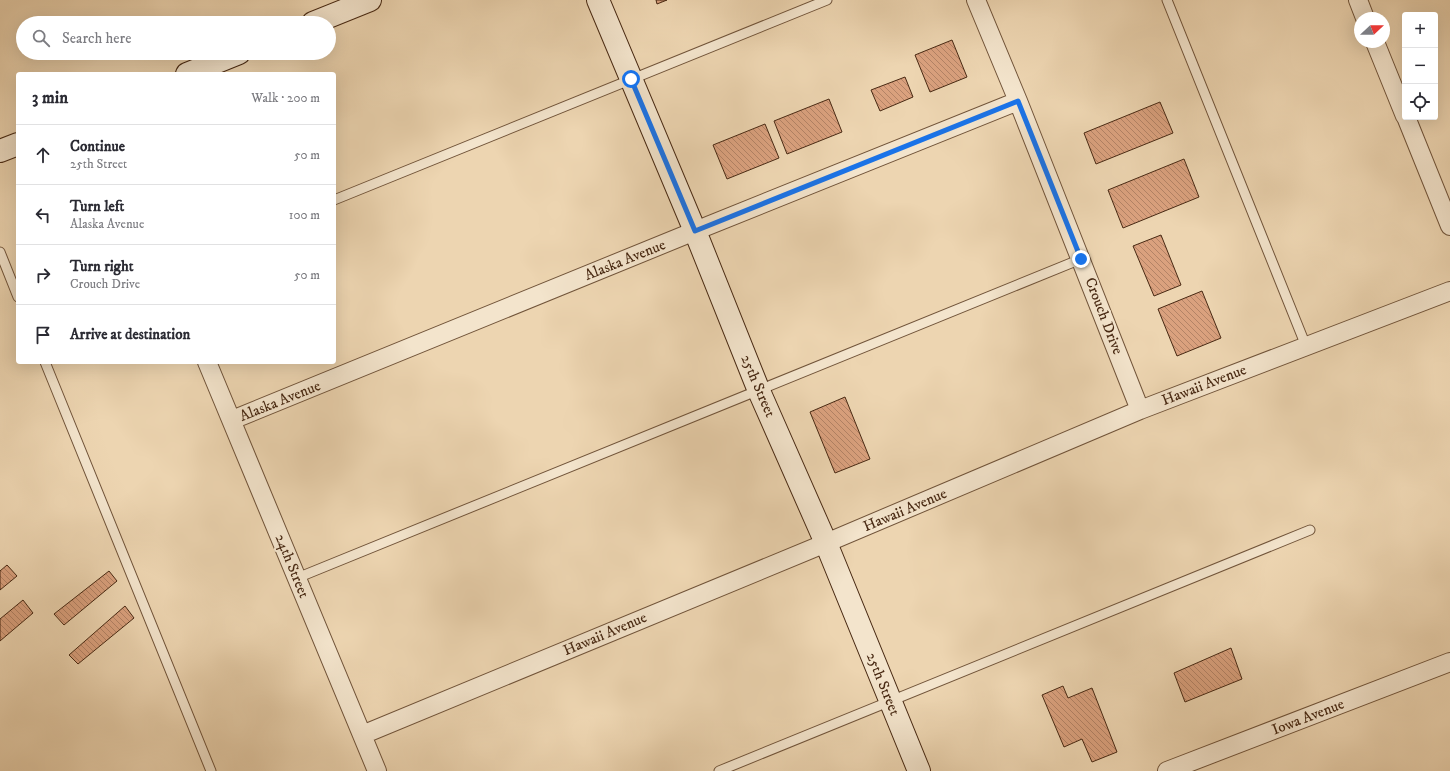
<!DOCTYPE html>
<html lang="en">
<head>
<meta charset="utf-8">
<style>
  body { margin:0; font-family:"IM FELL DW Pica",serif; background:#f7f7f7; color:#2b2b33 }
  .controls { position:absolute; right:12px; top:12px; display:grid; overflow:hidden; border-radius:4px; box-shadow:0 4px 16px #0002 }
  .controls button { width:36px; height:36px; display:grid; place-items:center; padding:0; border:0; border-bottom:1px solid #e1e1e2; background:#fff; color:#2b2b33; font:20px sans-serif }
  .compass { position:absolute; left:1354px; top:12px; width:36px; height:36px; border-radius:50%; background:#fff; box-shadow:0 4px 16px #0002; rotate:68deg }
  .stop { position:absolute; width:12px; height:12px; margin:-9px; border:3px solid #1a73e8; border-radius:50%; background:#fff }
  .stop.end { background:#1a73e8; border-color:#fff; box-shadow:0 1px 4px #0008 }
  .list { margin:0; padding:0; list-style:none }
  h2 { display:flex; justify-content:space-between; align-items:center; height:52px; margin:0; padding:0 16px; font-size:17px }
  h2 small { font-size:13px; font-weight:400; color:#7c7c81 }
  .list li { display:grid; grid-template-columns:26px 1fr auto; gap:12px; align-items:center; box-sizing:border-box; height:60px; padding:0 16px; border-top:1px solid #e1e1e2 }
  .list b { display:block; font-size:15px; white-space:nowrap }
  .list p { margin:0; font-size:13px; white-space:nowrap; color:#7c7c81 }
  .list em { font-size:13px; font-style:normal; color:#7c7c81 }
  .icon { flex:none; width:22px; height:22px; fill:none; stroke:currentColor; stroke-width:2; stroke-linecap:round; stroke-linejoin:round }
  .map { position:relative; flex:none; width:1450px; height:771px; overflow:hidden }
  .search { position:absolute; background:#fff; box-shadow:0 4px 16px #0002; left:16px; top:16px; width:320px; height:44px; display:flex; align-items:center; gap:10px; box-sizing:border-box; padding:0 14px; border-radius:22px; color:#7c7c81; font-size:15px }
  .panel { position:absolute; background:#fff; box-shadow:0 4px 16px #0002; left:16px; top:72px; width:320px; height:292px; border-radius:4px }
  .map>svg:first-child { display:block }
</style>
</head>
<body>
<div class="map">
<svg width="1450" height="771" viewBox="0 0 1450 771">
  <defs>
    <pattern id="building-back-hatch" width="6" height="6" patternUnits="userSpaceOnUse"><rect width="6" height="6" fill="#daa17e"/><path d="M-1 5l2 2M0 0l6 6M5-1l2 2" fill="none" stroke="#b38366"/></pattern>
  </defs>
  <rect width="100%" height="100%" fill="#edd5b1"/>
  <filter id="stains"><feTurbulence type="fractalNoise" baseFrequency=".005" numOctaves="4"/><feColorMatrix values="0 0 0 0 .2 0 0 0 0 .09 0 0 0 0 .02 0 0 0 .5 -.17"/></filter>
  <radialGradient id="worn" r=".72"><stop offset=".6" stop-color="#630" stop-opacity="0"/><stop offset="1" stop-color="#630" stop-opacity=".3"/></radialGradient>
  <path fill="url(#building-back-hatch)" stroke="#482913" d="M656,0H667L657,4Z
    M952,40L967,77L930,92L915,55Z
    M905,77L913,97L880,111L871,90Z
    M829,99L842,132L787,154L774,121Z
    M1160,102L1173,133L1096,164L1084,133Z
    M765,124L779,158L727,179L713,145Z
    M1184,159L1199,197L1123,228L1108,190Z
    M1161,235L1181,285L1154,296L1133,246Z
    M1202,291L1221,338L1177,356L1158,309Z
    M845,397L870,459L835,473L810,412Z
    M7,565L17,576L0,590V571Z
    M109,571L117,581L64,625L54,614Z
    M23,600L33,613L0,641V619Z
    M125,606L134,618L78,664L69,655Z
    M1231,648L1242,679L1185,702L1174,673Z
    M1063,686L1068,698L1092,688L1117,752L1092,762L1082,739L1064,747L1042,695Z"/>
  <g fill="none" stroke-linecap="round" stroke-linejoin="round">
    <defs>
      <path id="lane" d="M1167,0L1306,346
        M334,200L827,0
        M0,252L18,297
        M45,362L211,771
        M297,578L1081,259
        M719,771L1310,530"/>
      <path id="street" d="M976,0L1018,101L1140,410
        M1358,0L1365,18
        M1375,42L1405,116
        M1406,117L1450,226
        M207,362L377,771
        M232,420L695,231L1018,101
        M362,735L826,543L1140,410L1450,291
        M1167,771L1450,662"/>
      <path id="secondary" d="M598,0L695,231L759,391L826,543L919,771
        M313,23L370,0
        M187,74L239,53
        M0,151L18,144"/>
    </defs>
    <use href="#lane" stroke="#71543a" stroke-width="11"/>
    <use href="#street" stroke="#71543a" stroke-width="20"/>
    <use href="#secondary" stroke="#482913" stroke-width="24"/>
    <use href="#lane" stroke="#f3e4cc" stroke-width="9"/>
    <use href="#street" stroke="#f3e4cc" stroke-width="18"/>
    <use href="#secondary" stroke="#f3e4cc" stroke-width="22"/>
  </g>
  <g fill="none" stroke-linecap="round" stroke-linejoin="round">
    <path stroke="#1a73e8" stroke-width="5" d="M631,79L695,231L1018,101L1081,259"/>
  </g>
  <g text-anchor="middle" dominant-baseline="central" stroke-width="4" stroke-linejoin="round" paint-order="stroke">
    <g font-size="15" fill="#482913" stroke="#f3e4cc">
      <text transform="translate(625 260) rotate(-22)">Alaska Avenue</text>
      <text transform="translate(1104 316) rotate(69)">Crouch Drive</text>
      <text transform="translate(1204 385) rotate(-21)">Hawaii Avenue</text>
      <text transform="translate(758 386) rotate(67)">25th Street</text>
      <text transform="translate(280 401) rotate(-22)">Alaska Avenue</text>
      <text transform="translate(905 510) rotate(-23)">Hawaii Avenue</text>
      <text transform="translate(292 566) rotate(68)">24th Street</text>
      <text transform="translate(605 634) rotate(-23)">Hawaii Avenue</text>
      <text transform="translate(883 684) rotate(68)">25th Street</text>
      <text transform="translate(1308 717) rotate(-21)">Iowa Avenue</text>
    </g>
  </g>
  <rect width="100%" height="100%" filter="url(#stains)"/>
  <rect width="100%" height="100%" fill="url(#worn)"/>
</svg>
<div class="controls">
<button>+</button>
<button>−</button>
<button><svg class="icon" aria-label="locate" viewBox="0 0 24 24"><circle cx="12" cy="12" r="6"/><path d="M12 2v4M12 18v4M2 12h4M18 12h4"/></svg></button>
</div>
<svg class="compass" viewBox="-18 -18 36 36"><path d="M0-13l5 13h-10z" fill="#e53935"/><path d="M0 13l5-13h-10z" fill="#7c7c81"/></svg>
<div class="stop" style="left:631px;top:79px"></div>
<div class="stop end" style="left:1081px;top:259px"></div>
<div class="search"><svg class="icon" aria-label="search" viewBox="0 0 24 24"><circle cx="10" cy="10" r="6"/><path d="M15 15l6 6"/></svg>Search here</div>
<section class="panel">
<h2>3 min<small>Walk · 200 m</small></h2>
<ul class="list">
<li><svg class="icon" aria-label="ahead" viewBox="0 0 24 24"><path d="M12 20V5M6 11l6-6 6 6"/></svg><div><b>Continue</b><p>25th Street</p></div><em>50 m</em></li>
<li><svg class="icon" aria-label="left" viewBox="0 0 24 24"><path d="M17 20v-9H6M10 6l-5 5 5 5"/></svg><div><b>Turn left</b><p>Alaska Avenue</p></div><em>100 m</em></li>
<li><svg class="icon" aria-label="right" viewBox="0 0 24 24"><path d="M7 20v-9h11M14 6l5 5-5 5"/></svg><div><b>Turn right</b><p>Crouch Drive</p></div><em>50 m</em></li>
<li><svg class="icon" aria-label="arrive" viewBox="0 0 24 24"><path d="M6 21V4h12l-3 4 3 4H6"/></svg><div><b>Arrive at destination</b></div></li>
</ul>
</section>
</div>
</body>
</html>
